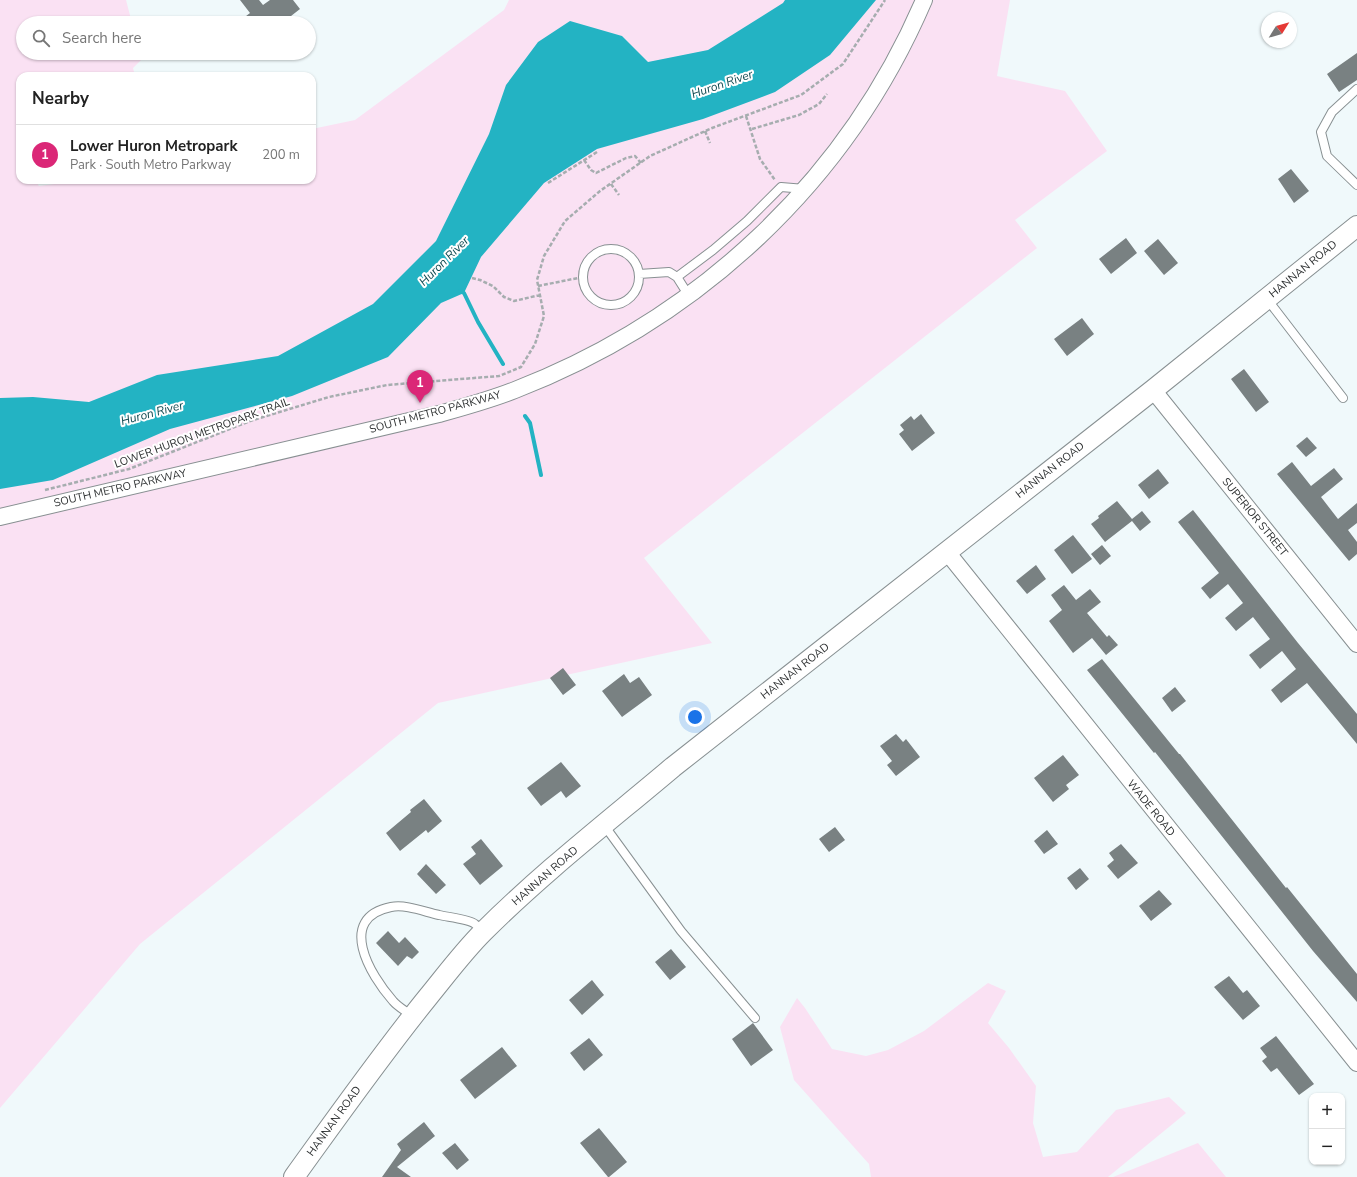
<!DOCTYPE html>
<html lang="en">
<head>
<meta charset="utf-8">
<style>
  body { margin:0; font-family:"Nunito Sans",sans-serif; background:#f6f6f6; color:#222 }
  .controls { position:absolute; right:12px; bottom:12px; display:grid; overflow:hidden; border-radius:8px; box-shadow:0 1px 3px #0004 }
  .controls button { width:36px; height:36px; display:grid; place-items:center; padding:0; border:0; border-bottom:1px solid #e0e0e0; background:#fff; color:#222; font:20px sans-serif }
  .compass { position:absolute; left:1261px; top:12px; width:36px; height:36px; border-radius:50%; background:#fff; box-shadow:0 1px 3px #0004; rotate:53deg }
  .you { position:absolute; left:695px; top:717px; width:14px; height:14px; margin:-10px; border:3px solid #fff; border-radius:50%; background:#1a73e8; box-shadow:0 0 0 6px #1a73e833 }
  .badge { display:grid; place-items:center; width:26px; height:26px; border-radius:50%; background:#db2777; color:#fff; font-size:13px; font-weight:700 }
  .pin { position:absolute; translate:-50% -33px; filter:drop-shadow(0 1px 2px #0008) }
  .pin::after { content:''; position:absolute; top:21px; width:14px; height:12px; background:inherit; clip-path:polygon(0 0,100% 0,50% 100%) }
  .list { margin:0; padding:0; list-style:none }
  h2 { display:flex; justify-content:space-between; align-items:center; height:52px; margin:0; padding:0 16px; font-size:17px }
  h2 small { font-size:13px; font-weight:400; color:#767676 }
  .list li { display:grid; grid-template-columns:26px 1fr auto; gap:12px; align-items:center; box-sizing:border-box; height:60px; padding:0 16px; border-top:1px solid #e0e0e0 }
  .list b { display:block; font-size:15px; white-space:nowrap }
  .list p { margin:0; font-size:13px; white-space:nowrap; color:#767676 }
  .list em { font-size:13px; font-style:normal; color:#767676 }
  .icon { flex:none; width:22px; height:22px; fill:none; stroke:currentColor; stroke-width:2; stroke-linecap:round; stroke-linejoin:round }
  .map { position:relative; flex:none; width:1357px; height:1177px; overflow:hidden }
  .search { position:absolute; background:#fff; box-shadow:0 1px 3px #0004; left:16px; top:16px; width:300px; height:44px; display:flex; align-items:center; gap:10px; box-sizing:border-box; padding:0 14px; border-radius:22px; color:#767676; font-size:15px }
  .panel { position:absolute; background:#fff; box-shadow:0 1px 3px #0004; left:16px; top:72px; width:300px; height:112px; border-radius:12px }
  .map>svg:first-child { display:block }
</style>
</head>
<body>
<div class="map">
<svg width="1357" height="1177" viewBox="0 0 1357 1177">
  <rect width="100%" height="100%" fill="#f0f9fb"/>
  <path fill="#fae1f3" d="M0,0H126L132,23H23V53H140L142,59L133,68L135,76H20V180H35L39,186L62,183V180H312V129L355,120L504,10L509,0H1010L997,76L1065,91L1107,151L1015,220L1037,248L644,558L712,643L438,703L140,944L0,1108Z
    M988,983L1006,991L988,1023L1009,1048L1036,1086L1033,1123L1043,1157L1077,1152L1116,1110L1169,1097L1186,1113L1108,1177H871L869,1164L794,1080L780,1027L797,998L805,1008L832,1049L866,1056L888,1050L924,1031Z
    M1198,1143L1226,1177H1113Z"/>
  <path fill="#23b3c3" d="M785,0H876L830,55L775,92L703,119L597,149L544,183L481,257L464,293L441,303L388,357L292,396L170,429L53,480L0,489V398L33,397L89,402L157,375L278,356L373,304L436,241L489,134L506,85L538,42L570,21L622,36L648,62L708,50L783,3Z"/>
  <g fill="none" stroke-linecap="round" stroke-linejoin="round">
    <path stroke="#23b3c3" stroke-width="4" d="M460,291L464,293L478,322L503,364
      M525,416L530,423L541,475"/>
  </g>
  <path fill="#798182" d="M240,0H259L263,5L270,0H293L300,9L282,23H237L250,13Z
    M1357,53V80L1339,92L1327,74Z
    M1291,169L1309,191L1294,203L1278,179Z
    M1126,238L1137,253L1111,274L1099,259Z
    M1158,239L1178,263L1164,275L1144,251Z
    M1082,318L1094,334L1067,356L1054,339Z
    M1244,369L1269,402L1256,412L1231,379Z
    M921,414L935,433L912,451L899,434L904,430L900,425L911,416L914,420Z
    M1307,437L1317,448L1306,457L1296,446Z
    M1292,462L1311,486L1334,468L1343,479L1321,497L1338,519L1357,503V523L1348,530L1357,542V554L1349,561L1277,474Z
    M1158,469L1169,483L1149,499L1138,485Z
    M1117,501L1132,519L1142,511L1151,522L1140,531L1132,521L1105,542L1091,524L1099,518L1098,516Z
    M1193,510L1298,643L1357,714V744L1307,683L1281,703L1271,690L1296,669L1282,651L1260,669L1249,655L1270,639L1253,617L1236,631L1225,618L1243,603L1228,584L1210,599L1201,588L1219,573L1178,522Z
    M1073,535L1092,559L1072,574L1054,550Z
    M1102,545L1111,556L1100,565L1091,554Z
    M1036,565L1046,579L1027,594L1016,581Z
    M1064,585L1076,600L1090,589L1101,602L1087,613L1107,637L1109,635L1118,645L1106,655L1092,638L1073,653L1049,621L1062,610L1051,595Z
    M1102,659L1179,754H1180L1286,888L1287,887L1357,974V1002L1313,951L1155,752L1154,753L1087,670Z
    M563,668L576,685L563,695L550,678Z
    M624,674L630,683L639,677L652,695L622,717L602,691Z
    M1175,687L1186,701L1172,712L1162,698Z
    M896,734L903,742L906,739L920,757L896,776L887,765L892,761L880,746Z
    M1063,755L1079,775L1066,785L1069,789L1053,802L1034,778Z
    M561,762L581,786L566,798L561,791L541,806L527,788Z
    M424,799L442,821L428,833L426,830L400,851L386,833L411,812L410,810Z
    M835,827L845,840L829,852L819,839Z
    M1047,830L1058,844L1044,854L1034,841Z
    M481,839L503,866L480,885L463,864L476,854L471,847Z
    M1121,844L1138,863L1118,879L1107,866L1114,860L1109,853Z
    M426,864L446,885L436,894L417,874Z
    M1080,868L1089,879L1076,890L1067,878Z
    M1159,890L1172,904L1151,921L1139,906Z
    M388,931L399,943L405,937L419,952L412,959L407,956L398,966L376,943Z
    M671,949L686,967L670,980L655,962Z
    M1229,976L1243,993L1247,990L1260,1006L1243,1020L1214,987Z
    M592,980L604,995L582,1015L569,1000Z
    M753,1023L773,1050L751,1066L732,1039Z
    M1276,1036L1314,1084L1299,1095L1277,1068L1271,1072L1262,1061L1267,1057L1260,1048Z
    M589,1038L603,1055L584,1071L570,1053Z
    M502,1047L517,1066L475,1099L460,1080Z
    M424,1122L435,1136L397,1167L411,1177H382L401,1150L397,1144Z
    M599,1128L627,1162L609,1177H608L580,1143Z
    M455,1143L469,1160L457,1170L442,1153Z"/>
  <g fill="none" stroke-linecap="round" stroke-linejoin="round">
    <defs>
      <path id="service" d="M1357,89L1332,112L1321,132L1327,156L1357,185
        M583 277a28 28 0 1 1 56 0a28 28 0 1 1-56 0Z
        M639,274L669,272L677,277
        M689,296L677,277L713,250L747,221L781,187L805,189
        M1267,299L1343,398
        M604,825L681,931L755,1018
        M412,1016C406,1011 398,1007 393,1001C370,975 336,918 391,907C406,904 425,912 439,915C447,917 469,919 475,924C478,926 480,930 483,933"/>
      <path id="minor" d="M1153,390L1357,644
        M0,517L439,414C464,407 490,400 515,390C698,319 846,182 924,0
        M947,552L1357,1063"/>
      <path id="tertiary" d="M294,1177C338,1116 381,1055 428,997C446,975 463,952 483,932C542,873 609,821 673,767L1153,390L1357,226"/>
    </defs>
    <use href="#service" stroke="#889092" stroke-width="10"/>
    <use href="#minor" stroke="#889092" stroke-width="18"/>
    <use href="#tertiary" stroke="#889092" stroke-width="22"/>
    <path stroke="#a6adaf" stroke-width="2.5" stroke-dasharray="4 2" stroke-linecap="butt" d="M746,116L760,159L775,180
      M752,129L799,115L819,104L827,94
      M705,131L710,143
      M584,160L591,170L596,173L626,158L635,156L641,163
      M548,183L597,152
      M611,184L619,195
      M472,278L480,280L493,286L504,297L514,301L540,295
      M538,286L583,277
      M45,490L129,469L250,421L329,397L387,385L499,376L521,367L535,344L544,316L537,280L544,256L565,221L600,191L650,156L712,128L801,95L843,64L885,0"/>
    <use href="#service" stroke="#fff" stroke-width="8"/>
    <use href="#minor" stroke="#fff" stroke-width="16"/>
    <use href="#tertiary" stroke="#fff" stroke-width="20"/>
  </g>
  <g text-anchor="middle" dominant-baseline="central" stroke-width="4" stroke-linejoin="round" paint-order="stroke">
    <g font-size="11" fill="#2e3132" stroke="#fff">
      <text transform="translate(1303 269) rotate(-39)">HANNAN ROAD</text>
      <text transform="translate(435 412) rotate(-15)">SOUTH METRO PARKWAY</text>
      <text transform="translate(202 433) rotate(-20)">LOWER HURON METROPARK TRAIL</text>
      <text transform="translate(1050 470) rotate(-38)">HANNAN ROAD</text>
      <text transform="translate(120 488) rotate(-13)">SOUTH METRO PARKWAY</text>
      <text transform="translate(1255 517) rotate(51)">SUPERIOR STREET</text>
      <text transform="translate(795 671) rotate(-38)">HANNAN ROAD</text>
      <text transform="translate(1151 808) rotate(51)">WADE ROAD</text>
      <text transform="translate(545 876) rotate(-41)">HANNAN ROAD</text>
      <text transform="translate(334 1121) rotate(-54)">HANNAN ROAD</text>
    </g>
    <g font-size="12" font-style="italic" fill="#124b52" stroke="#fff">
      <text transform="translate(722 84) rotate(-19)">Huron River</text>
      <text transform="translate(444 261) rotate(-45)">Huron River</text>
      <text transform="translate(152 413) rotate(-15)">Huron River</text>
    </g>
  </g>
</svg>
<div class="controls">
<button>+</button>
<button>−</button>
</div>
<svg class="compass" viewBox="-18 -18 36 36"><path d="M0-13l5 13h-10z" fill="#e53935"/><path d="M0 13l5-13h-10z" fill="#767676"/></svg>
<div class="you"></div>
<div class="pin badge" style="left:420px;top:403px">1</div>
<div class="search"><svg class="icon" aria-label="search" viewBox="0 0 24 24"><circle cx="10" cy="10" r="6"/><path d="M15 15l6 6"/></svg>Search here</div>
<section class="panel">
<h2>Nearby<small></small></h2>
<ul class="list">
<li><span class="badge">1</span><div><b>Lower Huron Metropark</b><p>Park · South Metro Parkway</p></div><em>200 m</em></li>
</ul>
</section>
</div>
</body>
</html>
